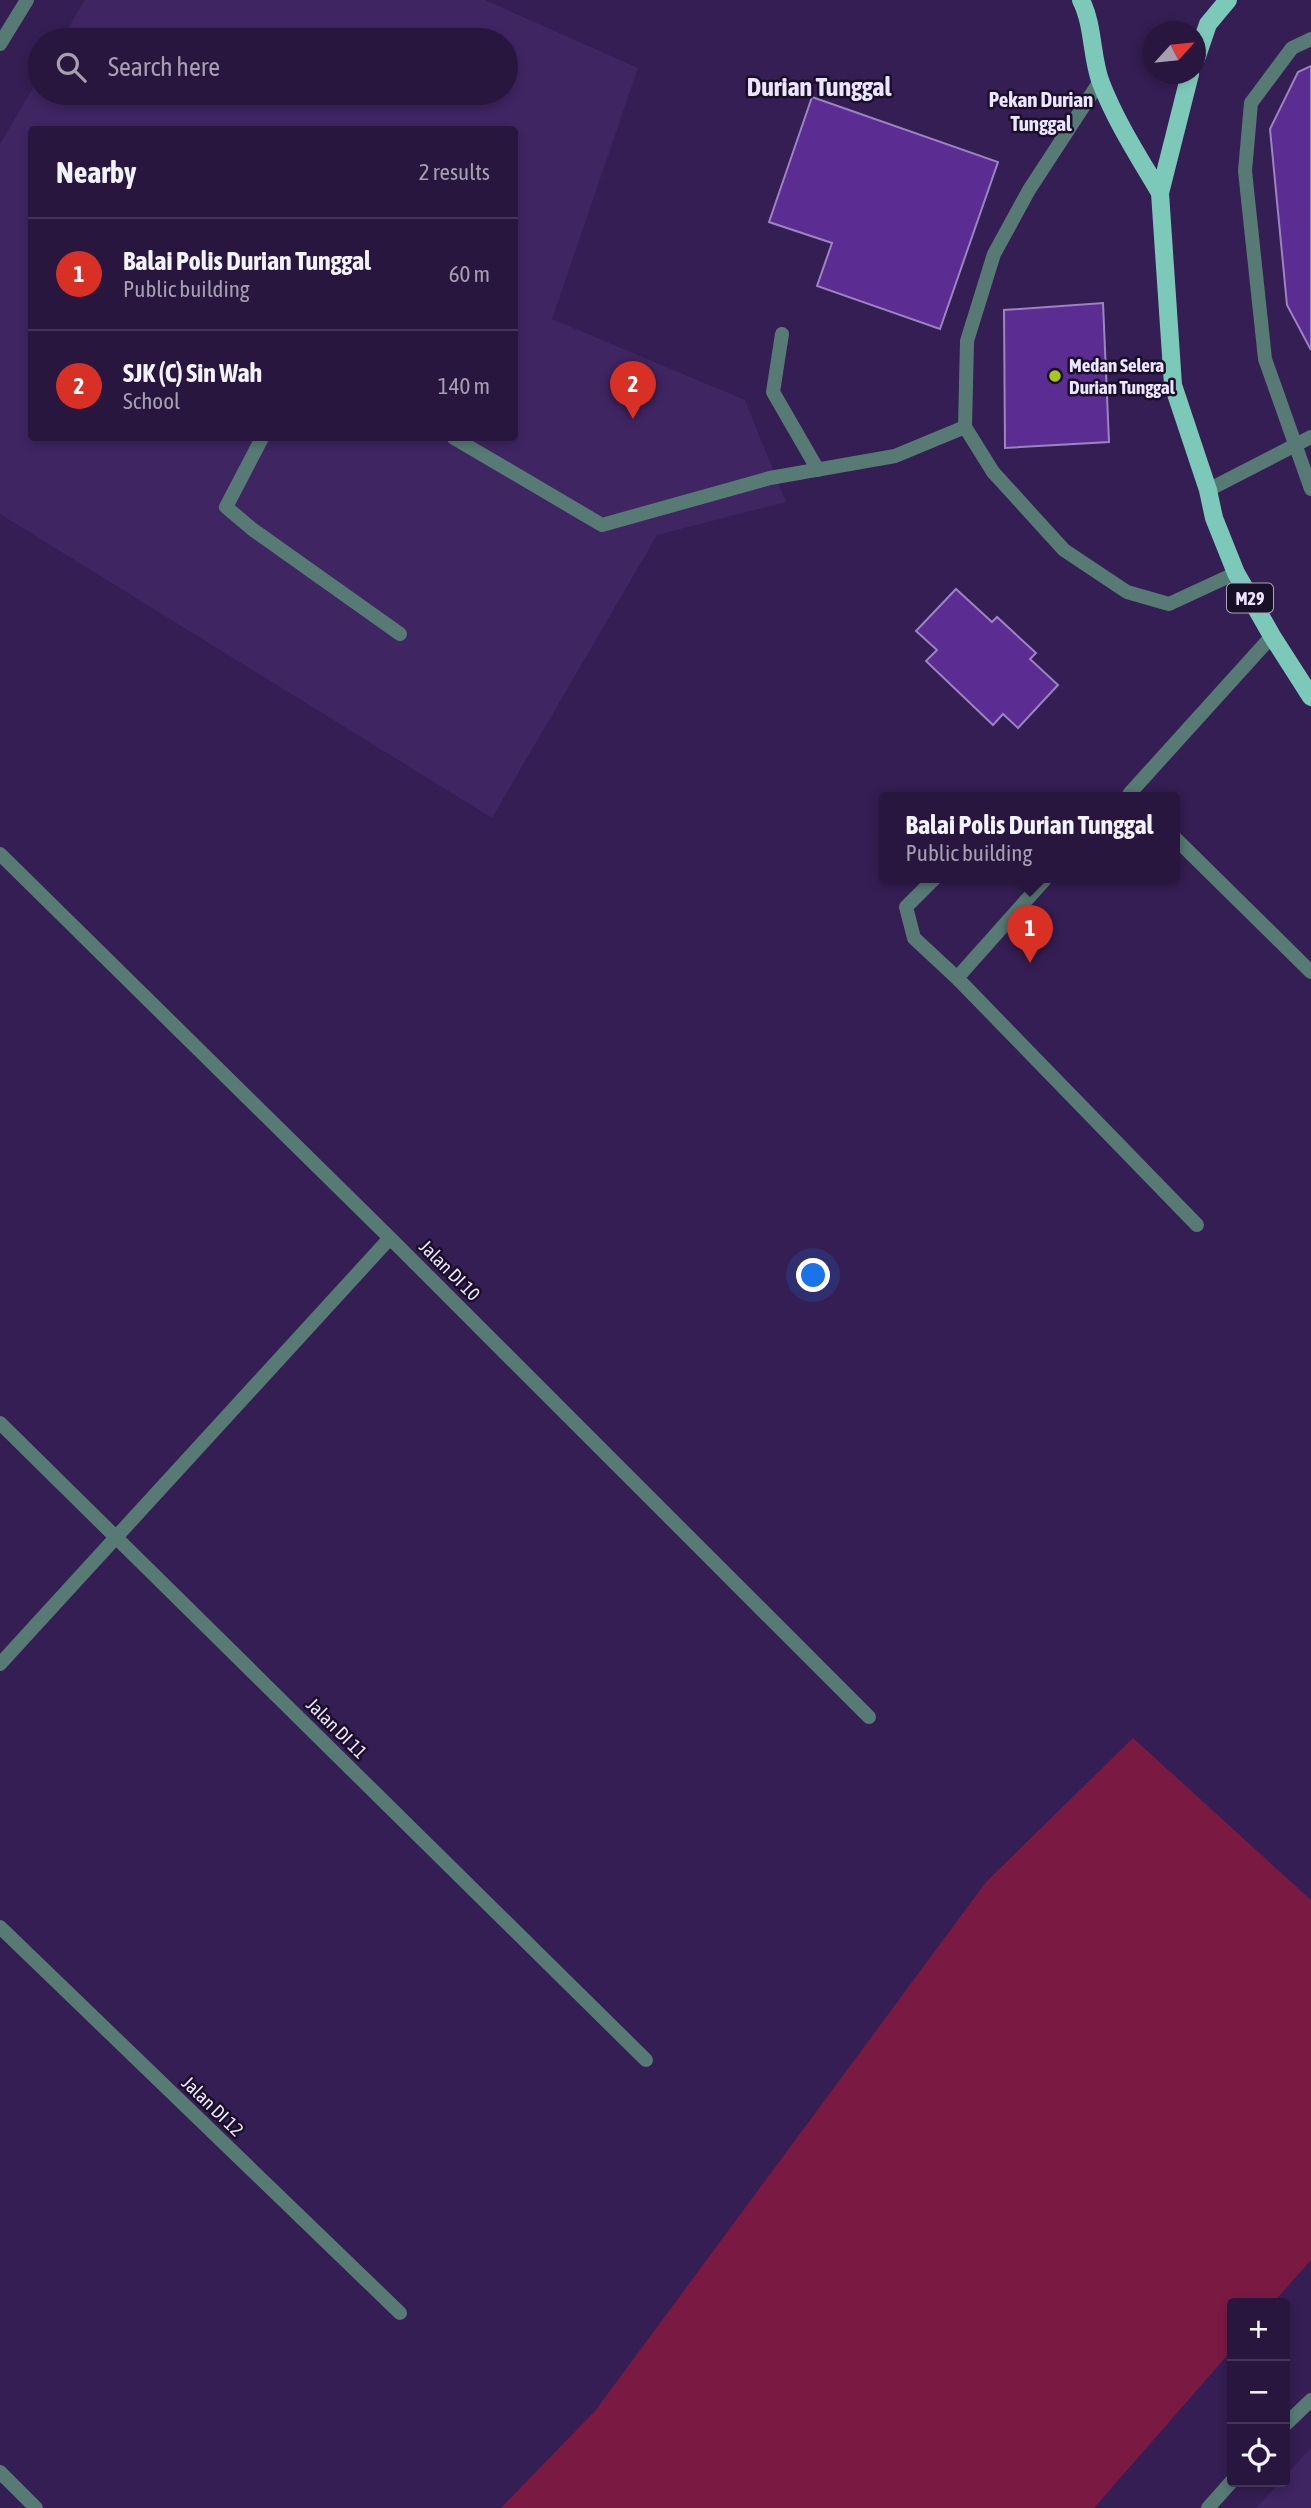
<!DOCTYPE html>
<html lang="en">
<head>
<meta charset="utf-8">
<style>
  body { margin:0; font-family:"Asap Condensed",sans-serif; background:#342349; color:#f1f3f6 }
  .controls { position:absolute; right:21px; bottom:21px; display:grid; overflow:hidden; border-radius:7px; box-shadow:0 4px 10px #0003 }
  .controls button { width:63px; height:63px; display:grid; place-items:center; padding:0; border:0; border-bottom:2px solid #443558; background:#28163e; color:#f1f3f6; font:35px sans-serif }
  .compass { position:absolute; left:1143px; top:21px; width:63px; height:63px; border-radius:50%; background:#28163e; box-shadow:0 4px 10px #0003; rotate:63deg }
  .you { position:absolute; left:814px; top:1276px; width:24px; height:24px; margin:-18px; border:5px solid #fff; border-radius:50%; background:#1a73e8; box-shadow:0 0 0 10px #1a73e833 }
  .badge { display:grid; place-items:center; width:46px; height:46px; border-radius:50%; background:#d93025; color:#fff; font-size:23px; font-weight:700 }
  .pin { position:absolute; translate:-50% -58px; filter:drop-shadow(0 2px 4px #0008) }
  .pin::after { content:''; position:absolute; top:37px; width:24px; height:21px; background:inherit; clip-path:polygon(0 0,100% 0,50% 100%) }
  .popup { position:absolute; left:879px; top:792px; width:301px; height:91px; box-sizing:border-box; display:grid; place-content:center; border-radius:7px; background:#28163e; filter:drop-shadow(0 2px 5px #0005); font-size:23px; white-space:nowrap; color:#a59fb0 }
  .popup b { font-size:26px; color:#f1f3f6 }
  .popup::after { content:''; position:absolute; left:50%; top:100%; margin-left:-14px; border:14px solid transparent; border-top-color:#28163e }
  .list { margin:0; padding:0; list-style:none }
  h2 { display:flex; justify-content:space-between; align-items:center; height:91px; margin:0; padding:0 28px; font-size:30px }
  h2 small { font-size:23px; font-weight:400; color:#a59fb0 }
  .list li { display:grid; grid-template-columns:46px 1fr auto; gap:21px; align-items:center; box-sizing:border-box; height:112px; padding:0 28px; border-top:2px solid #443558 }
  .list b { display:block; font-size:26px; white-space:nowrap }
  .list p { margin:0; font-size:23px; white-space:nowrap; color:#a59fb0 }
  .list em { font-size:23px; font-style:normal; color:#a59fb0 }
  .icon { flex:none; width:38px; height:38px; fill:none; stroke:currentColor; stroke-width:2; stroke-linecap:round; stroke-linejoin:round }
  .map { position:relative; flex:none; width:1311px; height:2508px; overflow:hidden }
  .search { position:absolute; background:#28163e; box-shadow:0 4px 10px #0003; left:28px; top:28px; width:490px; height:77px; display:flex; align-items:center; gap:18px; box-sizing:border-box; padding:0 24px; border-radius:38px; color:#a59fb0; font-size:26px }
  .panel { position:absolute; background:#28163e; box-shadow:0 4px 10px #0003; left:28px; top:126px; width:490px; height:315px; border-radius:7px }
  .map>svg:first-child { display:block }
</style>
</head>
<body>
<div class="map">
<svg width="1311" height="2508" viewBox="0 0 1311 2508">
  <rect width="100%" height="100%" fill="#351e53"/>
  <path fill="#3f2562" fill-rule="evenodd" d="M85,0H485L638,68L552,319L745,400L786,502L657,535L492,818L0,514V144L40,76V93H506V40H61ZM32,130H514V438H32Z
    M1311,2448V2508H1256L1280,2482H1285V2476Z"/>
  <path fill="#7a1a42" d="M1133,1738L1311,1900V2260L1273,2303H1232V2350L1094,2508H501L595,2411L986,1882Z"/>
  <path fill="#5b2c92" stroke="#9b84c2" stroke-width="2" d="M1311,66V350L1287,305L1270,129L1298,72Z
    M812,97L998,162L940,329L817,286L832,243L769,222Z
    M1103,303L1109,442L1005,448L1004,310Z
    M956,589L992,622L997,617L1036,653L1030,659L1058,685L1018,728L1003,714L993,725L926,661L937,650L916,631Z"/>
  <g fill="none" stroke-linecap="round" stroke-linejoin="round">
    <path stroke="#577b74" stroke-width="14" d="M0,44L27,0
      M782,334L773,392L818,470
      M262,438L226,507L252,529L400,634
      M454,438L602,525L770,478L895,456L965,427
      M1133,797L1130,793L1272,636
      M1175,838L1311,972
      M936,877L906,907L914,938L957,978L1197,1225
      M957,978L1047,877
      M1285,2425L1311,2400
      M1208,2508L1232,2481"/>
    <path stroke="#577b74" stroke-width="14" d="M1311,39L1292,48L1251,103L1245,171L1265,359L1311,489
      M1100,81L1029,190L994,254L967,341L965,427L993,472L1064,550L1127,592L1169,604L1236,573
      M1208,490L1311,437
      M0,854L390,1238L869,1717
      M0,1423L646,2060
      M0,1664L390,1238
      M0,1927L400,2313
      M0,2472L36,2508"/>
    <path stroke="#7cc9ba" stroke-width="18" d="M1081,0C1094,26 1091,57 1101,83C1116,122 1139,157 1160,193
      M1196,59L1208,24L1228,0
      M1190,74L1160,193L1173,385L1208,490L1214,518L1236,573L1272,636L1311,697"/>
  </g>
  <circle fill="#a9c71b" stroke="#190f27" stroke-width="2.5" cx="1055" cy="376" r="7"/>
  <g text-anchor="middle" dominant-baseline="central" stroke-width="5" stroke-linejoin="round" paint-order="stroke">
    <rect fill="#190f27" stroke="#ada4be" stroke-width="2" x="1227" y="583.5" width="46" height="29" rx="5"/>
    <g font-size="18" font-weight="bold" fill="#ede4ff">
      <text x="1250" y="598">M29</text>
    </g>
    <g font-size="19" font-weight="bold" fill="#ede4ff" stroke="#190f27" text-anchor="start">
      <text x="1069" y="365">Medan Selera<tspan x="1069" dy="22">Durian Tunggal</tspan></text>
    </g>
    <g font-size="19" fill="#ede4ff" stroke="#190f27">
      <text transform="translate(450 1270) rotate(45)">Jalan DI 10</text>
      <text transform="translate(337 1728) rotate(45)">Jalan DI 11</text>
      <text transform="translate(213 2106) rotate(44)">Jalan DI 12</text>
    </g>
    <g font-size="21" font-weight="bold" fill="#ede4ff" stroke="#190f27">
      <text x="1041" y="99">Pekan Durian<tspan x="1041" dy="24">Tunggal</tspan></text>
    </g>
    <g font-size="26" font-weight="bold" fill="#ede4ff" stroke="#190f27">
      <text x="819" y="87">Durian Tunggal</text>
    </g>
  </g>
</svg>
<div class="controls">
<button>+</button>
<button>−</button>
<button><svg class="icon" aria-label="locate" viewBox="0 0 24 24"><circle cx="12" cy="12" r="6"/><path d="M12 2v4M12 18v4M2 12h4M18 12h4"/></svg></button>
</div>
<svg class="compass" viewBox="-18 -18 36 36"><path d="M0-13l5 13h-10z" fill="#e53935"/><path d="M0 13l5-13h-10z" fill="#a59fb0"/></svg>
<div class="you"></div>
<div class="pin badge" style="left:1030px;top:963px">1</div>
<div class="popup"><b>Balai Polis Durian Tunggal</b>Public building</div>
<div class="pin badge" style="left:633px;top:419px">2</div>
<div class="search"><svg class="icon" aria-label="search" viewBox="0 0 24 24"><circle cx="10" cy="10" r="6"/><path d="M15 15l6 6"/></svg>Search here</div>
<section class="panel">
<h2>Nearby<small>2 results</small></h2>
<ul class="list">
<li><span class="badge">1</span><div><b>Balai Polis Durian Tunggal</b><p>Public building</p></div><em>60 m</em></li>
<li><span class="badge">2</span><div><b>SJK (C) Sin Wah</b><p>School</p></div><em>140 m</em></li>
</ul>
</section>
</div>
</body>
</html>
